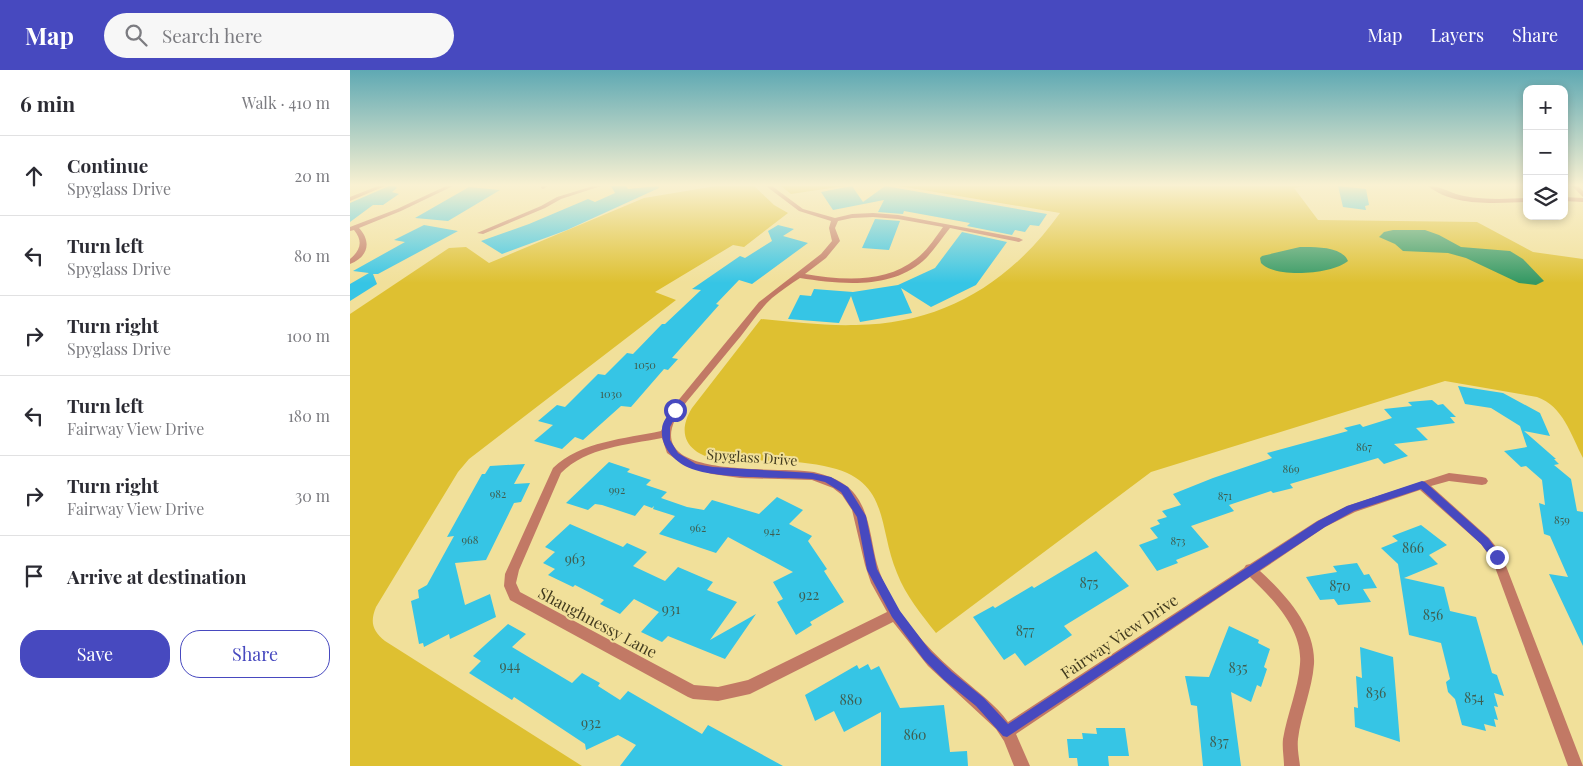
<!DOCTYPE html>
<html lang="en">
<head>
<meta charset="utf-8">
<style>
  body { margin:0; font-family:"Playfair Display",serif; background:#f7f7f7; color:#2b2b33 }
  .controls { position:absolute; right:15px; top:15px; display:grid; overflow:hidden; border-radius:10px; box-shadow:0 2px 8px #0003 }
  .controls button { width:45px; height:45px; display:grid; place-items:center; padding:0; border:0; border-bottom:1px solid #e1e1e2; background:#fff; color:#2b2b33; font:25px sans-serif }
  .stop { position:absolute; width:15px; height:15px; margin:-11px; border:4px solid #4749bf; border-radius:50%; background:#fff }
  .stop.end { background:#4749bf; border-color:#fff; box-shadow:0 1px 5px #0008 }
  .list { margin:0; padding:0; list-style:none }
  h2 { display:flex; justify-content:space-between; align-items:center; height:65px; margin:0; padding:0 20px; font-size:21px }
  h2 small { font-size:16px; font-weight:400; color:#7c7c81 }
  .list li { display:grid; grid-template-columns:32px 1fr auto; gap:15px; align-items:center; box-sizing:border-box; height:80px; padding:0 20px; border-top:1px solid #e1e1e2 }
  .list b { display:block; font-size:19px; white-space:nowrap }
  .list p { margin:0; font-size:16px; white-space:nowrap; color:#7c7c81 }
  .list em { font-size:16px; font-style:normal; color:#7c7c81 }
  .actions { display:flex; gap:10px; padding:15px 20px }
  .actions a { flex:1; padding:11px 0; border:1px solid #4749bf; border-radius:20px; text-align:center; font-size:18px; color:#4749bf }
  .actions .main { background:#4749bf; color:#fff }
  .icon { flex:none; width:28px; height:28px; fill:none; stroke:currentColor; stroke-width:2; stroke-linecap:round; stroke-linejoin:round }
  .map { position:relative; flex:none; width:1233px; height:696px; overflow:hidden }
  header { display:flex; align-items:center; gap:30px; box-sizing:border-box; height:70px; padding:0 25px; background:#4749bf; color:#fff }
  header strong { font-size:24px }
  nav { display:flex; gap:28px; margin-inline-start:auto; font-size:18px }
  .search { width:350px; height:45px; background:#f7f7f7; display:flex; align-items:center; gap:12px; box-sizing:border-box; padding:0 18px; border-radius:28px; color:#7c7c81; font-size:19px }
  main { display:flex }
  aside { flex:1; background:#fff }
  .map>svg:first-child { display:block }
</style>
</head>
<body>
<header>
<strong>Map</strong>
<div class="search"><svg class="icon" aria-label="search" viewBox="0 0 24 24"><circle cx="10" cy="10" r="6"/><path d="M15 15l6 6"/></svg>Search here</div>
<nav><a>Map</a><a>Layers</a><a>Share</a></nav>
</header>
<main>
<aside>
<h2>6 min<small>Walk · 410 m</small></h2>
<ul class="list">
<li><svg class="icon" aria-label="ahead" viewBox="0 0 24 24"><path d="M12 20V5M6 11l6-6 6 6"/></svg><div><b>Continue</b><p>Spyglass Drive</p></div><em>20 m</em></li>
<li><svg class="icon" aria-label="left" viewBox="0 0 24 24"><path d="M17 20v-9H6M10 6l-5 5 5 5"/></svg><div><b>Turn left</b><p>Spyglass Drive</p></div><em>80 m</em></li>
<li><svg class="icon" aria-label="right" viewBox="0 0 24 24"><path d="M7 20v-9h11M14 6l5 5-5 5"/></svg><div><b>Turn right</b><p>Spyglass Drive</p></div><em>100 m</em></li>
<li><svg class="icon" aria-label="left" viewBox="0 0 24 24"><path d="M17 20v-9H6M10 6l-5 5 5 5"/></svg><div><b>Turn left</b><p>Fairway View Drive</p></div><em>180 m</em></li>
<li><svg class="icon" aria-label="right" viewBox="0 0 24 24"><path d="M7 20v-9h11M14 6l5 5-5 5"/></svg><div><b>Turn right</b><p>Fairway View Drive</p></div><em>30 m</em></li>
<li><svg class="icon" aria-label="arrive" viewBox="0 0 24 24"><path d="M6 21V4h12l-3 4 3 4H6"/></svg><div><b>Arrive at destination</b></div></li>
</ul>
<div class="actions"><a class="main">Save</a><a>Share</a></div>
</aside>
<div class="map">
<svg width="1233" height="696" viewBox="0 0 1233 696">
  <rect width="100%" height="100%" fill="#f1e09a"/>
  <path fill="#dec031" d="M366,116H404L424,135L438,143L394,177L383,175L305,222L326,230L119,389L108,402L26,537C20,552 22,560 35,571L232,696H0V244L99,178L116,177L139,193L294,128Z
    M431,116H494L441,124Z
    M549,116H954L944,118L968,150L1127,152L1183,182L1233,189V388C1221,365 1213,336 1187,327L1095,311L801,402L586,563C571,544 556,526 547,503C527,455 541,409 474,396C441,389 405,391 371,390C341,386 324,367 342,338L411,249C442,252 474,256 506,255C593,254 660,213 710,143Z"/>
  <path fill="#339863" d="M1043,160H1075L1089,165L1111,177L1160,181L1173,189L1194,211L1186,215L1169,213L1116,188L1098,183L1053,181L1045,174L1029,167L1034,162Z
    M950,177C964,177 992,176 998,191C983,204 926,209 911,193L910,188L912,186Z"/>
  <path fill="#36c5e5" d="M39,116H45L47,118L42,122L49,124L33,135H23L0,152V133Z
    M261,116H276L278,119L308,116L309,118L217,160L152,184L131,171L179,154L238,129L245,132L265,123Z
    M502,116L513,132L535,116L697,144L689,156L680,155L675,162L665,160L662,165L617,156L620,153L554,141L553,144L528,142L534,130L483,140L471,122Z
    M988,116L1016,119L1019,135L1015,136L1016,140L993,137Z
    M119,117L150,120L98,151L65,148Z
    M525,149L550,151L539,180L512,178Z
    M74,155L108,161L28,204H23L27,214L0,231V214L19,203L3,201L55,172L44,170Z
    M428,155L444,159L433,166L458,173L402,214L389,210L366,234L369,235L322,288L328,289L318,300L314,299L281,337L271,336L233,370L225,367L212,379L184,371L203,355L188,351L207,335L215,337L248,304L255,305L277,283L283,284L312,254H315L351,220L342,219L390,186L395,188L422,171L418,161Z
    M612,162L657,172L626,215L581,237L551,218L562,243L510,252L501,226L489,253L438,249L450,225L461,226L464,219L503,222L548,215L585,198Z
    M1108,316L1153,323L1190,343L1200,366L1174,361L1206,389H1204L1209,394L1204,395L1221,409L1227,441L1233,442V576L1199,504L1218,507L1200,466L1194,464L1189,433L1195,435L1192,410L1176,396L1171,397L1154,381L1177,377L1170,356L1141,338L1115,334Z
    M1082,330L1088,335L1093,334L1106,347H1100L1105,353L1066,358L1078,370L1044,374L1058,386L1034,394L1028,388L940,414L943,418L923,423L921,421L879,435L884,441L841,456L859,477L826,490L828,493L807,501L789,475L808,468L800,458L810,454L807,450L817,447L812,441L831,435L823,424L863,408L922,388L917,383L998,361L994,358L1010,354L1013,357L1042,348L1034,339L1062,336L1058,332Z
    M259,392L280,399L277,402L301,410L296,415L317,422L311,428L337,437L354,440L362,430L409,444L427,427L453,440L439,454L462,466L458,471L477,499L474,501L494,532L460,552L462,555L446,565L427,532L433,529L423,512L443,502L378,467L366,483L309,464L325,446L303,439L304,436L302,438L294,435L285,446L252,435L245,434L238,440L216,433Z
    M175,394L164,414L180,413L171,432L164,433L136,490L105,493L115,535L140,524L146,547L100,569L99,564L74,577L73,573L69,574L61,531L69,528L68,520L77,515L104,466L97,467L132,404H135L140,396Z
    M220,454L273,477L277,473L297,482L283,496L315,511L328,497L363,512L357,520L387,532L360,570L406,544L375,589L318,566L312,572L291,562L309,542L284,529L270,544L250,534L254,530L225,515L223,517L198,505L205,499L193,493L205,482L195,477Z
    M1071,455L1097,475L1079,485L1088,494L1054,508L1094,517L1100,541L1126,547L1142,603L1147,605L1154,626L1144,623L1148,637L1144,636L1148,650L1144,649L1146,657L1134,654L1136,661L1112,655L1105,629L1098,622L1096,612L1100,609L1091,573L1059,565L1048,494L1031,478L1048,471L1042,466Z
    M746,481L779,516L714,556L722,565L675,596L665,583L654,590L623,547L643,536L645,538L682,516L684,518Z
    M1007,493L1014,505L1019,504L1027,518L1013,519L1021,532L988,535L984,529L970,530L956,507L987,502L983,496Z
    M158,554L176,564L162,577L222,613L232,603L250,613L248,616L270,630L278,621L352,664L358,655L433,696H270L286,675L268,665L236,680L235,674L164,627L162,630L119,603L131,591L123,586Z
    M879,556L909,570L908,573L920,579L914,597L917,599L911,617L907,615L901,632L881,622L891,696H853L847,636L841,635L835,606L859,607Z
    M1010,577L1043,587L1050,672L1005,657L1004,637L1008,638L1006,606L1012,608Z
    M518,594L521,600L529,596L550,638L594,635L600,682L617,681L618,696H531V642L494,662L484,641L465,651L455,625L507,595L509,599Z
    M746,658H775L779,686H758L759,696H728L727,688H719L717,669H733L732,663L747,664Z"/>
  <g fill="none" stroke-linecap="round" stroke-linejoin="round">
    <path fill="#c27965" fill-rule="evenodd" d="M28,116H35L0,131V127Z
      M96,116H103L51,141L9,158C22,172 18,187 0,194V189C11,180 13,171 4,160L0,161V157L47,139Z
      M191,116H198L193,119L191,118Z
      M243,116H251L211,129L195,138L133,164L127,163L191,136L207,127Z
      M416,116H422L453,139L485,148L502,144L523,143L548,145L669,168L673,170L669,172L600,158C591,169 583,182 573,191C540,220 489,214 450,208C440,214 431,221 422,228C410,239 401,253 391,266C373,287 356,309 338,330C270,414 426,395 464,402C476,405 488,409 498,417C520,436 520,468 527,494C530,505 535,515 540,525C558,558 585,586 614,610C629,623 646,635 658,652L894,498L896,495L900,494L967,451L997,436L1099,403L1132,407L1136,408L1138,411L1136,414L1132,415L1099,411L1081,416L1139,468L1151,483L1233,696H1218L1142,489L1131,474L1070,420L1005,442L975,457L910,501C935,524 966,557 964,594C962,620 951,644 948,669C947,678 949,687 950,696H934C934,687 932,678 933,669C937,644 948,620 950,594C953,559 923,529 900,507L666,664L680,696H664L654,671L646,659L578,596L543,552L400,624L368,631L343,629L338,627L160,530L154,516L155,504L203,398C231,371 275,369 311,361L322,338L409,232L471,184L482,171L479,158L481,151L449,141ZM523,147L548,149L593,157C585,168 577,181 566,189C535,214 491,210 455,204L476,188L490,171L485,158L488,151L502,148ZM312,368L317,383L334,395L362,404L390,408L462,410L483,418L492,425L502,440L515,495L521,513L537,542L398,610L368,617L344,615L170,522L166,513L169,500L211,403C237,377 277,375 312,368Z
      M1078,116C1089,115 1102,124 1114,126C1135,130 1156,129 1177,128V132C1145,133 1104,137 1078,116Z
      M1222,116H1228L1233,121V127Z
      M1214,127L1233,128V132L1214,131Z"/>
  </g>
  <linearGradient id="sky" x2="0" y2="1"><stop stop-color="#5fa9b3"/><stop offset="0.54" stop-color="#f9f1d2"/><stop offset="1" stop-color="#f9f1d2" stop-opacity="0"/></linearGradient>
  <rect width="1233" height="213" fill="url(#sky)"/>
  <path fill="#4749bf" d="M325,337L329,340L320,357V370L328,383L346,394L363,397L462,403L481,407L498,417L516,446L527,499L550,541L581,582L602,602L634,628L658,654L968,451L997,436L1072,411L1075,412L1138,468L1152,487L1147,491L1143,490L1131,474L1071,419L1004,441L975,457L657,667L653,666L626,636L594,610L574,590L542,547L517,500L507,447L491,422L475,412L462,409C431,407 369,409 342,399C325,393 310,377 312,359C312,352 319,344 322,338Z"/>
  <g text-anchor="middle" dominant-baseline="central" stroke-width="4" stroke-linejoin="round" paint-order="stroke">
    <g font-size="11" fill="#3f5e50">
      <text x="295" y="294">1050</text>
      <text x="261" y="323">1030</text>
      <text x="1014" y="376">867</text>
      <text x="941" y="398">869</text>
      <text x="267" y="419">992</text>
      <text x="148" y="423">982</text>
      <text x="875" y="425">871</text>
      <text x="1212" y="449">859</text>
      <text x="348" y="457">962</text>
      <text x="422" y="460">942</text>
      <text x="120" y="469">968</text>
      <text x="828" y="470">873</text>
    </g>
    <g font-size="14" fill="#423b1f" stroke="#f1e09a">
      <text transform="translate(402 387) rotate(4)">Spyglass Drive</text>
    </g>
    <g font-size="14" fill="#3f5e50">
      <text x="1063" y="477">866</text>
      <text x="225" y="488">963</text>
      <text x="739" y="512">875</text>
      <text x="990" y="515">870</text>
      <text x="459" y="524">922</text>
      <text x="321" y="538">931</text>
      <text x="1083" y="544">856</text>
      <text x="675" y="560">877</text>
      <text x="160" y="595">944</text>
      <text x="888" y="597">835</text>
      <text x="1026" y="622">836</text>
      <text x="1124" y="627">854</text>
      <text x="501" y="629">880</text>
      <text x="241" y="652">932</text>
      <text x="565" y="664">860</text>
      <text x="869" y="671">837</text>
    </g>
    <g font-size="16" fill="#423b1f" stroke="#f1e09a">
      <text transform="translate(248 552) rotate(28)">Shaughnessy Lane</text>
      <text transform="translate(769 566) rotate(-34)">Fairway View Drive</text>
    </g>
  </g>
</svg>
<div class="controls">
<button>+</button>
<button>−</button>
<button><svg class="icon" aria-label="layers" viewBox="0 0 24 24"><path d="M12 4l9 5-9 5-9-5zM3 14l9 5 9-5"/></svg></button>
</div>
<div class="stop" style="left:325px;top:340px"></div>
<div class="stop end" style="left:1147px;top:487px"></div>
</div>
</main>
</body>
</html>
